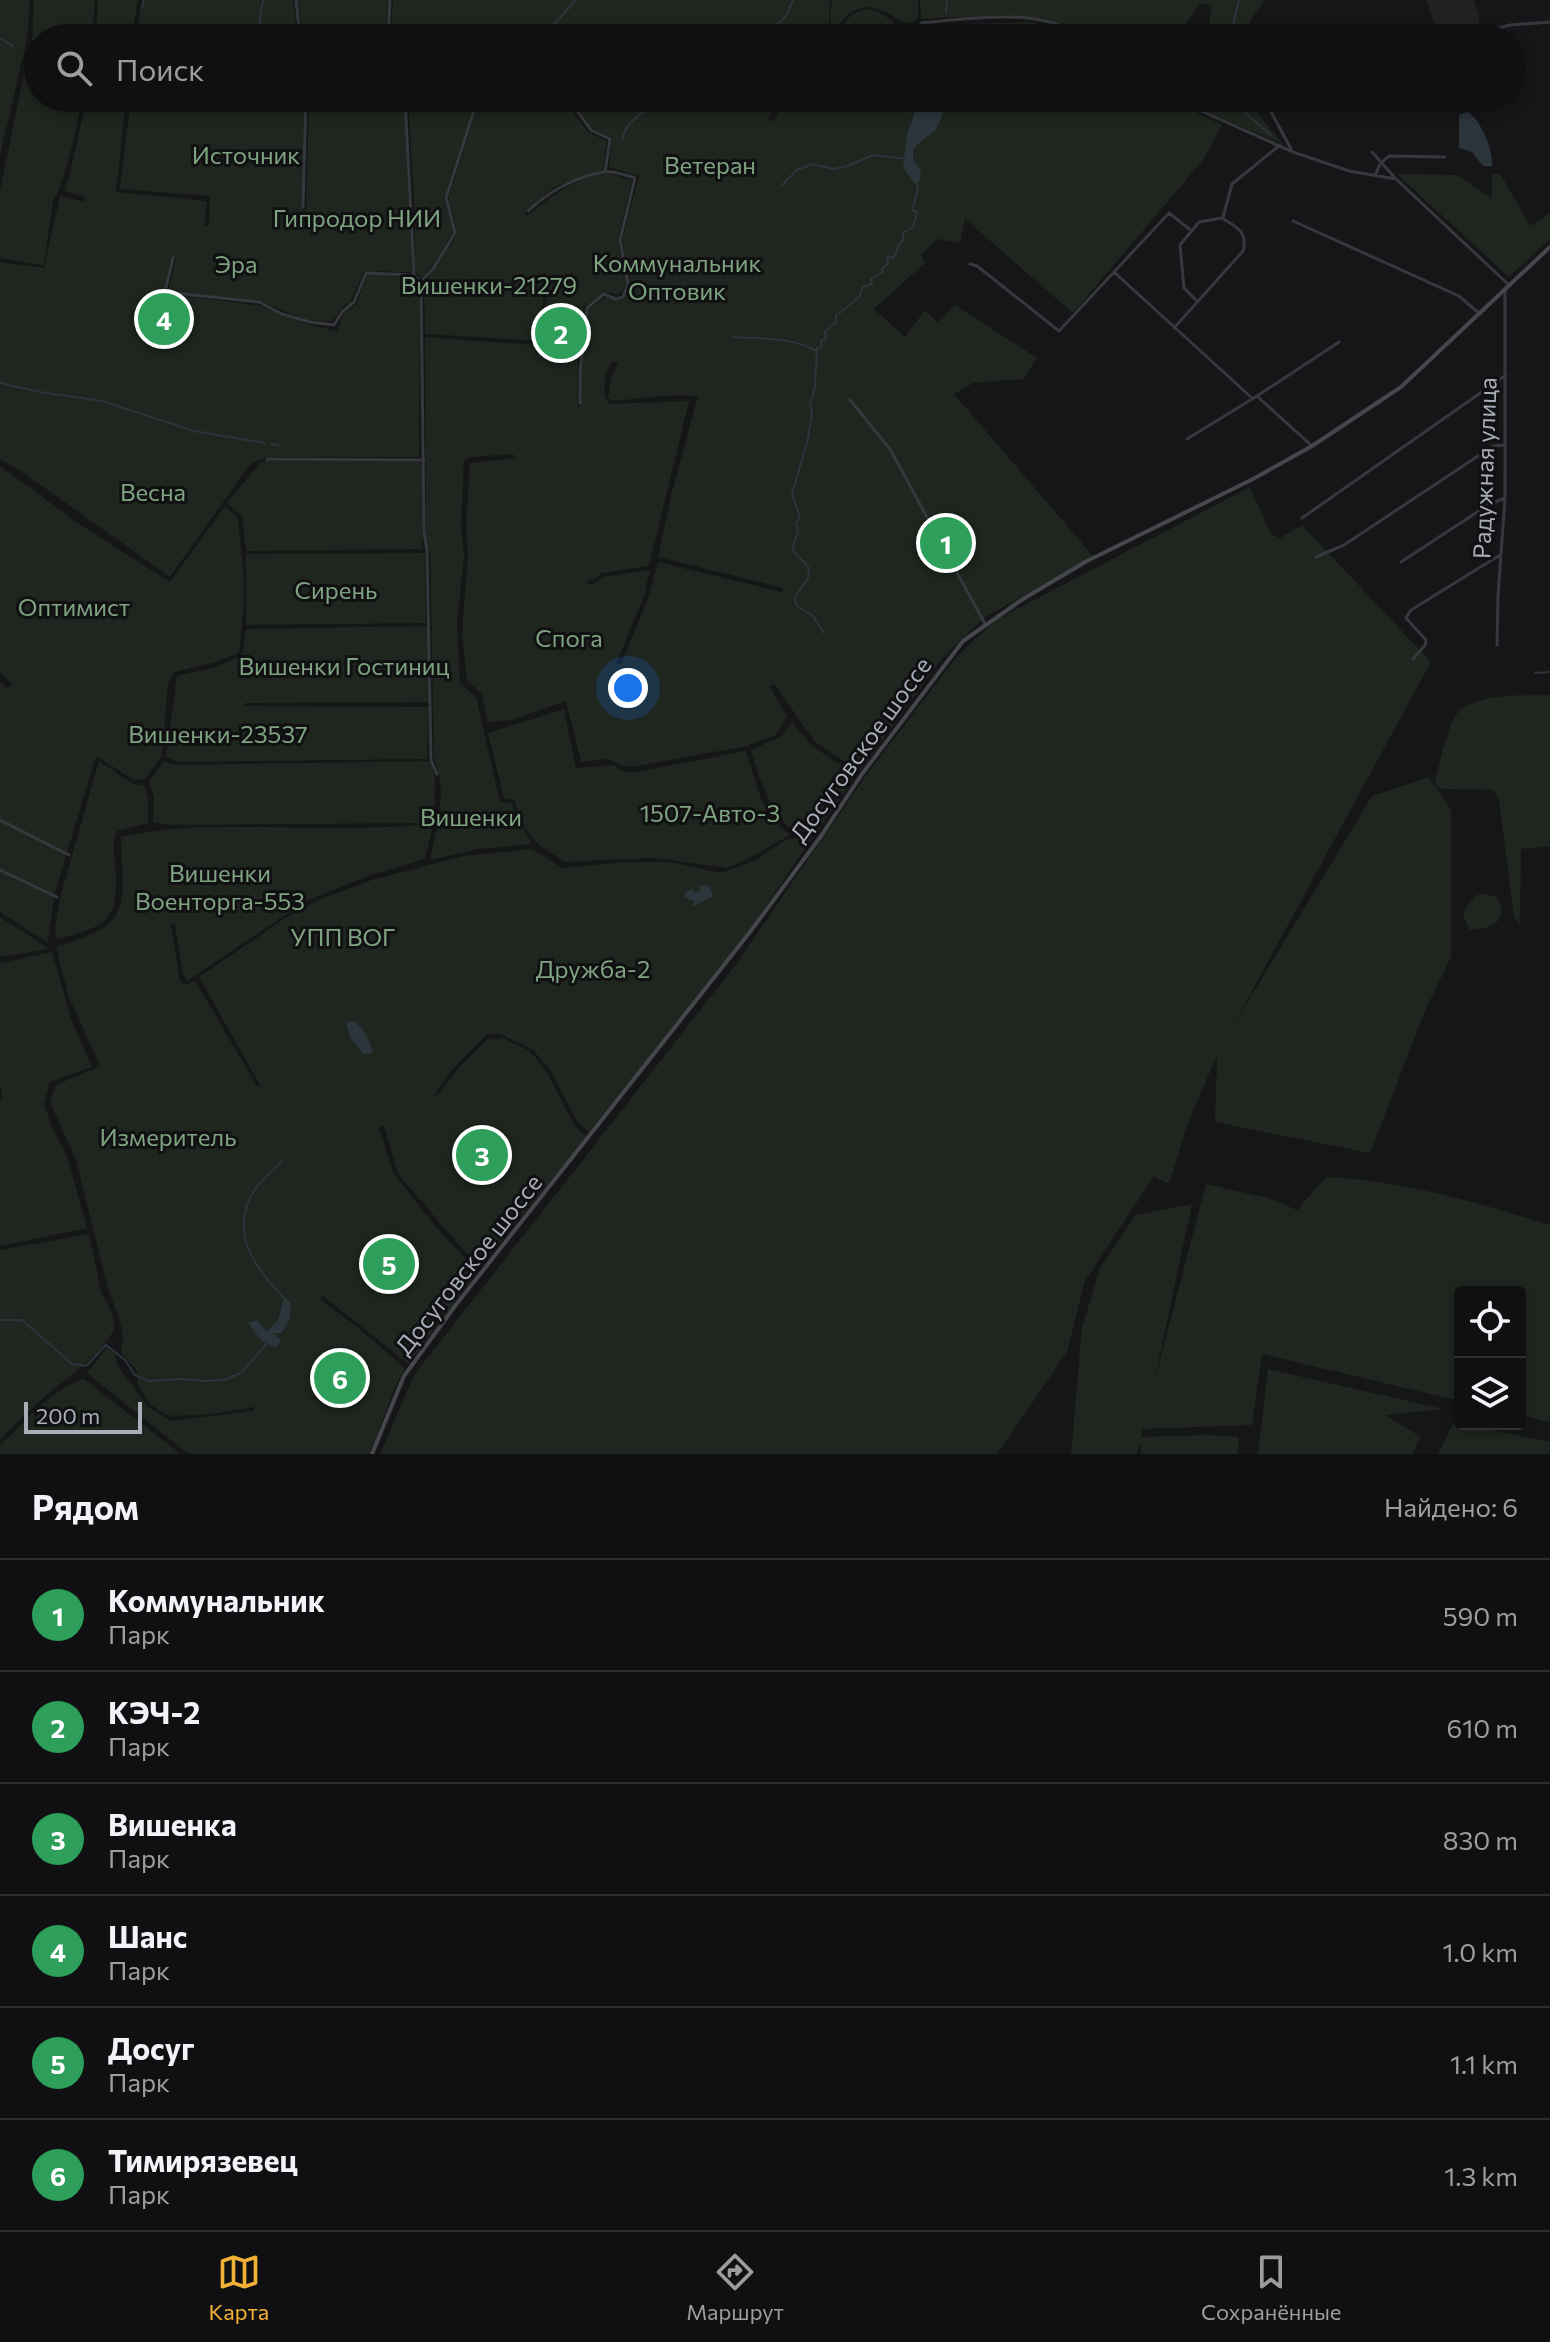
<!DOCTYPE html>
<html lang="ru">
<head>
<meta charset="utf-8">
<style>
  body { margin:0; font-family:Commissioner,sans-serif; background:#1e1e20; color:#f1f3f6 }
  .controls { position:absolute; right:24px; bottom:24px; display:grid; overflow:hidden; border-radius:8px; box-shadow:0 4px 12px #0003 }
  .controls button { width:72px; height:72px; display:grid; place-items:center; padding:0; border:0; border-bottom:2px solid #303032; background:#101012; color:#f1f3f6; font:40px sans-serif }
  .scale { position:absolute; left:24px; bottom:20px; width:118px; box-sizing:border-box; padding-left:8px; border:4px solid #a8adb8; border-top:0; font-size:22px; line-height:28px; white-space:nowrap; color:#a8adb8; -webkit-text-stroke:6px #111113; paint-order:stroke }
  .you { position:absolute; left:628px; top:688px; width:28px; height:28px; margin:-20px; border:6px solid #fff; border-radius:50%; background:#1a73e8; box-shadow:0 0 0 12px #1a73e833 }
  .badge { display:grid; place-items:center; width:52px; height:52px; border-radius:50%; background:#f2b134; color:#fff; font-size:26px; font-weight:700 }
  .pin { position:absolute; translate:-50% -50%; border:4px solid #fff; box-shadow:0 2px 8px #0006 }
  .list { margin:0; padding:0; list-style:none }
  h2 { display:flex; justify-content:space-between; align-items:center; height:104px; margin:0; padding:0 32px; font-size:34px }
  h2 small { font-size:26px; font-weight:400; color:#9c9d9f }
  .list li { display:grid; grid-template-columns:52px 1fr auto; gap:24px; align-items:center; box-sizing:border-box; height:112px; padding:0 32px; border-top:2px solid #303032 }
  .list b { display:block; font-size:30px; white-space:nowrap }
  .list p { margin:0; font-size:26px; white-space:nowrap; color:#9c9d9f }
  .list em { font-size:26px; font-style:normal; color:#9c9d9f }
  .icon { flex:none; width:44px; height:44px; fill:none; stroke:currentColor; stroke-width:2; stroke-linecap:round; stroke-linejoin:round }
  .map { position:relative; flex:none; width:1550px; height:1454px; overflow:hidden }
  .search { position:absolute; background:#101012; box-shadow:0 4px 12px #0003; left:24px; right:24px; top:24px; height:88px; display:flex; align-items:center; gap:20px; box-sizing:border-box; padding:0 28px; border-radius:44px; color:#9c9d9f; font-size:30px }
  .sheet { height:776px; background:#101012 }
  nav { display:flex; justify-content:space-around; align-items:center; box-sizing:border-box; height:112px; border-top:2px solid #303032; background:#101012; font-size:22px; color:#9c9d9f }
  nav a { display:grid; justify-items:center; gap:4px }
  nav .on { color:#f2b134 }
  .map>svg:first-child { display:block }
</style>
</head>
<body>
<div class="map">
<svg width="1550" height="1454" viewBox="0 0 1550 1454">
  <rect width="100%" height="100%" fill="#161618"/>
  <path fill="#222225" d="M1427,0H1474L1479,16L1480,29L1444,38L1437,34Z"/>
  <path fill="#1e261f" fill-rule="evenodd" d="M0,0H30L27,40L0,155Z
    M34,0H95L92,38H38V42L32,41Z
    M98,0H138L131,38H96Z
    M142,0H293L298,38H136Z
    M298,0H388L385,38H303Z
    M393,0H830C828,12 831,28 828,38H390Z
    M832,0H918V16L915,22H901C873,0 854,2 833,32L830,18Z
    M920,0H1264L1244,31L1248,38H1213L1208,29L1212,5L1199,4L1183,27L1139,28L1135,38H1087L1072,26L1041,18L999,15L921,19Z
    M865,9C883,12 897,20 901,38H832L850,16Z
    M1034,22L1036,25C1051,24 1065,29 1078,38H1029L1025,29L943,30L935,38H922L925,33L922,25Z
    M30,45L38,46V98H82L73,144L60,187L53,201L44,264L41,265L0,258V190Z
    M87,98H126L116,192L207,201L204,227L209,226L210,196L120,189L131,98H304L303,211L306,210L309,98H404L412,272L364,271L350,303L343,306L332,322L306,320L263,302L168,291L176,257H173L163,293L261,306L306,324L337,331L344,313L356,305L367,274L414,277L420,285L419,457H267L251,463L170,577L18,469L0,459V262L44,268L60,196L85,202V197L64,191L70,173Z
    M408,98H477L444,198L453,232L432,267L421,278L415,271V218Z
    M480,98H563L588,132L607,141L603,170L554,187L525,211L527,216C546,199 580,175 606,174C614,174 624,178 632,180L618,239L626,283L623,292L617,295L606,292L584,307L577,372L578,407L581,406V366L588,309L607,297L618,300L624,299L630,284L622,239L639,176L609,167L612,138L592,128L570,98H780L768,119L774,121L785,98H919L911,120L915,163L914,149L920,140L929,135L948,98H1167L1222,125L1203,160L1073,313L965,219L960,243L937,239L921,255L925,263L874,309L905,337L925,310L937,322L955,305L1037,358L1024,379L973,383L954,394L1094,557L985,617L943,657L860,771L816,743L774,684L770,687L787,717L776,735L747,746L637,766H623L608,759L581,762L566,701L511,720L488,722L481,693L467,681L462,633L468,555L466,525L470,463L514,458L513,454L471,457L464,460L461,526L464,554L457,623L460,683L476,697L500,802L511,803L532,844L479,849L430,860C437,825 448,792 434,758L430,554L426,540L425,337L540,345L548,288L545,289L537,341L425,334L424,284L457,235L448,199ZM612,361L618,363L611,377L608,397L612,401C641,399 670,393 698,396L672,492L658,557L783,588L782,592L658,562L649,596L621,664H616L644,596L650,570L602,577L598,582L588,585V580L596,579L601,573L649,566L689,401L609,404L604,395L606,372Z
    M1180,98H1246L1282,143L1222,119Z
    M1492,173L1501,175L1530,226L1550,213V239L1509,277L1397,174L1457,175L1492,199Z
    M266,460L421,461L423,549L246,551L242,516L227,503L260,463Z
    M0,466L79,524L170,582L225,506L238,518L244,578V605L239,653L216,662L174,672L168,683L162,756L145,779L134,780L96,756L54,896L48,943L0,912V682L8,688L12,683L0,673Z
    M1250,487L1271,534L1280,538L1302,525L1431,662L1233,1026L1372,796L1429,777L1451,810V957L1425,1011L1370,1153L1215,1122L1217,1055L1188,1123L1169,1184L1154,1176L1085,1281L1067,1352L997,1454H380L414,1375L734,967L864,778L957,656L996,620Z
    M425,553L426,623L246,625V554Z
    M427,626L429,702L245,703L244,706L429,707L427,759L178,762L166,757L177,676L216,667L242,655L246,629Z
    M1550,695V846L1521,849L1520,924L1514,918L1499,800L1494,790L1445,789L1437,787L1435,779C1441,760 1445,736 1454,718C1468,692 1524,696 1550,695Z
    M564,709L576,768L614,765L621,771L636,772L746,751L761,799L774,820L790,835L744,861L726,868L655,858L565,862L539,845L525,828L514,800L504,798L488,733Z
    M792,722L812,746L856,775L818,830L794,833C766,803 763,789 751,750L782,736Z
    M99,761L133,784L144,785L148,798V823L117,831C112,841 114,851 115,862C119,920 111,926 56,939L55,927L60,898Z
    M164,761L176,765L430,761L435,775L434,823L171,825L153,822L154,797L149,782Z
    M422,825L432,829L425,859L371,875L306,901L187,981L183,974L175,924H171L180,981L186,985L195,981L258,1087L260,1085L199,977L284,919L318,900L372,880L463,856L532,849L563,868L625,862H669L721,873L756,860L782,842L799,836L813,837L734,953L589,1132L578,1123L550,1070L533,1050L500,1034H487L453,1069L439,1087L434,1099L461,1065L488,1039L503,1038L530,1051L547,1072L575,1127L587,1137L479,1268L398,1174L384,1125L379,1128L394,1174L441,1233L478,1272L408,1364L323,1296L319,1299L356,1326L405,1368L396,1385L370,1454H188L87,1373L107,1348L115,1354L117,1364L143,1400L148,1407L171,1421L253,1411L255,1407L212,1414L172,1416L163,1413L151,1405L138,1386L137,1371L121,1352L123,1337L120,1321L108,1289L76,1160L50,1102L56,1085L100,1066L68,995L56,947C133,924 123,910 121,837C167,826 215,827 262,827C315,828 368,829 422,825Z
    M1486,894L1496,897C1511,921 1492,928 1470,930L1463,915L1466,907L1477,895Z
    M0,917L50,949L0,957Z
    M52,952L71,1019L92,1067L50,1082L44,1104L52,1127L67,1156L87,1228L0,1246V1099L3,1098L0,1085V963Z
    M1326,1177C1405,1181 1475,1202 1550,1225V1422L1520,1415V1292H1460V1401L1262,1354L1252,1425L1143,1429L1141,1437L1209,1435L1239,1437L1238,1454H1141L1140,1443L1137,1454H1071L1082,1328L1100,1268L1136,1215L1192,1204L1154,1383L1206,1184L1268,1198L1297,1210Z
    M89,1234L101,1292L112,1313L115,1328C98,1359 68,1376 42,1399C27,1412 14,1426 0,1439V1250Z
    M1268,1369L1443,1409L1385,1415L1421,1437L1412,1454H1258Z
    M84,1379L178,1452L180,1454H0V1445C22,1425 56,1385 84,1379Z
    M1454,1422L1550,1442V1454H1438Z"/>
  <path fill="#2c353c" d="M1000,28L1026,29L1029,38H935L943,30Z
    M919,98H948C943,107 942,121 936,129C926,141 900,147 921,170L919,182L914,183L903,167L907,135Z
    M1467,112C1480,117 1494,152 1492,166H1483L1472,152L1459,148V115Z
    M704,885L710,886L713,896L692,907L694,901L684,897L686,892L693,888L694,893L701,890L699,887Z
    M353,1021C363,1026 369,1040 373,1051L369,1054H363L350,1037L346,1022Z
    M283,1301H291L290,1318L282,1333H274L281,1341L275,1348L261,1340L248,1323L257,1320L267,1331L278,1320Z"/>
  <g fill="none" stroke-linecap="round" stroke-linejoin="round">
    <path stroke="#2c353c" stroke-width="2" d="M142,8L144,0
      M946,12L947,0
      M0,38L13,46
      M263,38L259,26L263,0
      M542,38L576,0
      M762,38L786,16L793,0
      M1230,38L1239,0
      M1239,98L1241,109L1271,135
      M622,140C626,118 651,107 669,98
      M782,185L797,170L813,164L833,169L848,166L873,155L906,159
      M733,337C763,339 790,337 817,351
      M0,383L40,392L102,401L194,431L264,443
      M271,444L278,445
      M824,633L813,616L797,606L794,598L808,578L809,568L792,549L798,531L796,523L800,518L792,494L807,443L812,413L810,405L815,387L817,348L822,347L821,341L826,339L825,332L836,322V316L859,297L863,287L872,284L871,279L883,272L882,269L888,264L887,256L894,258L899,244L903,240V233L913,227L917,212L912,210L918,190L916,180
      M1535,673L1550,672
      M282,1161C273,1170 262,1179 255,1189C227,1233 256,1270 287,1301
      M0,1320H22L72,1364L86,1366L106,1345L125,1360L135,1375L148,1381L181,1379L205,1381L224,1380L241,1373L269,1341"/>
    <path stroke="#37383d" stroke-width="3" d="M296,0L300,38
      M921,23C969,19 1044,6 1084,38
      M1437,37V38
      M388,38L390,0
      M1465,38L1510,25L1550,22
      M405,98L414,275
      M568,98L591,130L610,139L605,172
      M1172,98L1293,152L1349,171L1396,179L1510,286
      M1269,98V108L1291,149
      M1372,152L1396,179
      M1375,176L1380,164L1389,156L1445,157
      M303,207L306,98
      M528,211C548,192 575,177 603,172C613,170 625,175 635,178L620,240L628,284L623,297L616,299L604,294L587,308L580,371V403
      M1223,217L1232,184L1280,145
      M1293,221L1459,296L1480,314
      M173,258L165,292L259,302L282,314L310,322L334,325L342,312L354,302L366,273L414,275L421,282L424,532L427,551L431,760L437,774
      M970,264L977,266L1059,331L1169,213L1192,231
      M1114,272L1253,399
      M421,281L433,269L455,233L446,198L478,98
      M1197,301L1184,288L1180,245L1199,222L1222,218
      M1174,328L1243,251C1248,232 1237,227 1222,218
      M1258,397L1312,446
      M850,400L890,449L985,624
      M1187,439L1257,396L1339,342
      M267,459L424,460
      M1302,518L1506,375
      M1316,557L1344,545L1493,446L1505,445
      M1401,562L1488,505L1505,498
      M1497,645L1498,596L1505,498V291
      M1413,659L1425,645L1426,640L1406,618L1411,610L1500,555
      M0,820L69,855
      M0,870L57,897"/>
    <path stroke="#45474d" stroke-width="4" d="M372,1454L404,1376L455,1306L750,932L821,836L862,774L963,641L1023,599L1087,561L1253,479L1312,446L1401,387L1550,247"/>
  </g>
  <g text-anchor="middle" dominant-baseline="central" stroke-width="6" stroke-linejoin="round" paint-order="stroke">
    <g font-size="24" fill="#7fa381" stroke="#111113">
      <text x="246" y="154">Источник</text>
      <text x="710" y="164">Ветеран</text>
      <text x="357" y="217">Гипродор НИИ</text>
      <text x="677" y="262">Коммунальник<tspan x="677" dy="28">Оптовик</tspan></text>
      <text x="236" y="263">Эра</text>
      <text x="489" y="284">Вишенки-21279</text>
      <text x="153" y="491">Весна</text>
      <text x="336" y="589">Сирень</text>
      <text x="74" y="606">Оптимист</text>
      <text x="569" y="637">Спога</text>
      <text x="344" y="665">Вишенки Гостиниц</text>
      <text x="218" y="733">Вишенки-23537</text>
      <text x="710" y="812">1507-Авто-3</text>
      <text x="471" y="816">Вишенки</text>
      <text x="220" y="872">Вишенки<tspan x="220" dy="28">Военторга-553</tspan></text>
      <text x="343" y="936">УПП ВОГ</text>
      <text x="593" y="968">Дружба-2</text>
      <text x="168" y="1136">Измеритель</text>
    </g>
    <g font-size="24" fill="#a8adb8" stroke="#111113">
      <text transform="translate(1484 468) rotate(-88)">Радужная улица</text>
      <text transform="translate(860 749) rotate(-54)">Досуговское шоссе</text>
      <text transform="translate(468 1264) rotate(-52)">Досуговское шоссе</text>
    </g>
  </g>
</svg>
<div class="controls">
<button><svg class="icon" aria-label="locate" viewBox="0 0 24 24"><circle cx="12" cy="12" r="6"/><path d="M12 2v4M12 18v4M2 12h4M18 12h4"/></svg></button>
<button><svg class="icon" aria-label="layers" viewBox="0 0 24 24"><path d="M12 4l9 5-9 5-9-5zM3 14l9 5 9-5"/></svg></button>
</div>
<div class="scale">200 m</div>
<div class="you"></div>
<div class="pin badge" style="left:946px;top:543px;background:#2e9e5b">1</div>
<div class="pin badge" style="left:561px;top:333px;background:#2e9e5b">2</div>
<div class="pin badge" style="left:482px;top:1155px;background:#2e9e5b">3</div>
<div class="pin badge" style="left:164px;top:319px;background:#2e9e5b">4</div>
<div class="pin badge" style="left:389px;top:1264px;background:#2e9e5b">5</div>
<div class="pin badge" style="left:340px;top:1378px;background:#2e9e5b">6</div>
<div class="search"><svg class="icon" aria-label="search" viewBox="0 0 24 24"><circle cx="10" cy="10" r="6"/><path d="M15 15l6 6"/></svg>Поиск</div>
</div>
<section class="sheet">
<h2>Рядом<small>Найдено: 6</small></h2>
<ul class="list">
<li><span class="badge" style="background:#2e9e5b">1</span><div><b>Коммунальник</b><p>Парк</p></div><em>590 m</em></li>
<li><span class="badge" style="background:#2e9e5b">2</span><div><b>КЭЧ-2</b><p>Парк</p></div><em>610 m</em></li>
<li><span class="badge" style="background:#2e9e5b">3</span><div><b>Вишенка</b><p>Парк</p></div><em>830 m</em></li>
<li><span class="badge" style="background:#2e9e5b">4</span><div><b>Шанс</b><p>Парк</p></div><em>1.0 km</em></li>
<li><span class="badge" style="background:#2e9e5b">5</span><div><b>Досуг</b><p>Парк</p></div><em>1.1 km</em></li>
<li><span class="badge" style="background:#2e9e5b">6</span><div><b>Тимирязевец</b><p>Парк</p></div><em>1.3 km</em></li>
</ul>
</section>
<nav>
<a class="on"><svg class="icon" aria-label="map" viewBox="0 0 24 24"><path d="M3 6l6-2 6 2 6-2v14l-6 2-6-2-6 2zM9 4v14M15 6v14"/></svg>Карта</a>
<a><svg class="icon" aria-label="directions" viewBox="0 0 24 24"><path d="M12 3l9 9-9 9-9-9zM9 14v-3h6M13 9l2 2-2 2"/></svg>Маршрут</a>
<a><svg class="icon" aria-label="saved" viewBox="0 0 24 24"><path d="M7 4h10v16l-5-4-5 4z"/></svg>Сохранённые</a>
</nav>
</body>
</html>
